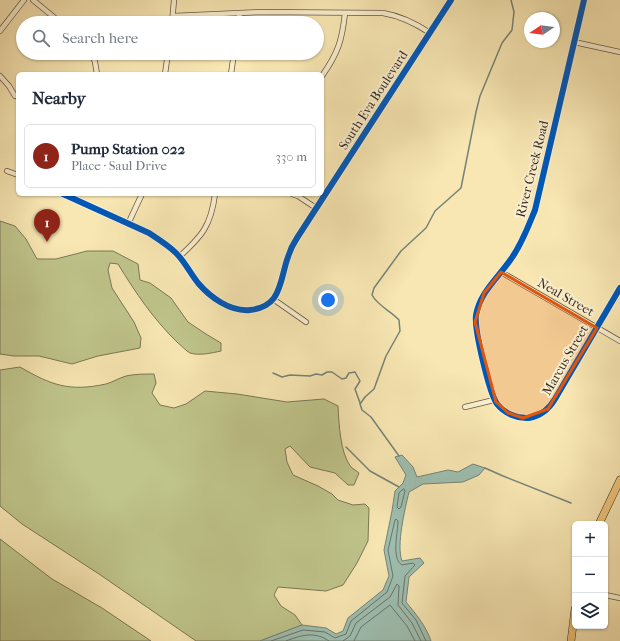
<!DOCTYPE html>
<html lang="en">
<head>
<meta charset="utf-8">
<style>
  body { margin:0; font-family:"IM FELL French Canon",serif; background:#f2f2f3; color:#1f2937 }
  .controls { position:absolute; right:12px; bottom:12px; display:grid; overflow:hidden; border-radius:6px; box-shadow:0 1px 3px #0004 }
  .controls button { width:36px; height:36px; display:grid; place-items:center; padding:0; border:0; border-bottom:1px solid #e0e1e3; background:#fff; color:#1f2937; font:20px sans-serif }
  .compass { position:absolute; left:524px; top:12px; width:36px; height:36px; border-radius:50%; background:#fff; box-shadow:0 1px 3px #0004; rotate:257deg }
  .you { position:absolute; left:328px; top:300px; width:14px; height:14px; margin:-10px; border:3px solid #fff; border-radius:50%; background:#1a73e8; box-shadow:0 0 0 6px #1a73e833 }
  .badge { display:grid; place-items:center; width:26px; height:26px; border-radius:50%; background:#8f2418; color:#fff; font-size:13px; font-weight:700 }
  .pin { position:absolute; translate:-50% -33px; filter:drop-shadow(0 1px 2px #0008) }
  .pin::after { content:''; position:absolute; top:21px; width:14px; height:12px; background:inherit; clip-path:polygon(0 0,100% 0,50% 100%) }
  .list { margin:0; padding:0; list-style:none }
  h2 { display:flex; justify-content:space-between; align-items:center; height:52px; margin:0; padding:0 16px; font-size:17px }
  h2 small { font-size:13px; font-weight:400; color:#747a83 }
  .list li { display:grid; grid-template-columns:26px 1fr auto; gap:12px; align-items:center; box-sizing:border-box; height:64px; margin:0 8px 8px; padding:0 8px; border:1px solid #e0e1e3; border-radius:6px }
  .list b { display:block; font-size:15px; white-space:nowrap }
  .list p { margin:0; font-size:13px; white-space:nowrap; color:#747a83 }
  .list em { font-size:13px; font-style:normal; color:#747a83 }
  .icon { flex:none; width:22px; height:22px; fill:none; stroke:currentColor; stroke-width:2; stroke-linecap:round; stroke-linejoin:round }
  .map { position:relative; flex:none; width:620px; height:641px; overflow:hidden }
  .search { position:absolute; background:#fff; box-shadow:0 1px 3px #0004; left:16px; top:16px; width:308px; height:44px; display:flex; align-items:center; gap:10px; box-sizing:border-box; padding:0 14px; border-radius:22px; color:#747a83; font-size:15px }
  .panel { position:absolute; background:#fff; box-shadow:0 1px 3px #0004; left:16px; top:72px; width:308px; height:124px; border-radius:6px }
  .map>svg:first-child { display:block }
</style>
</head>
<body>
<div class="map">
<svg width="620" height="641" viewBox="0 0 620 641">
  <rect width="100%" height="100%" fill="#f8e7b3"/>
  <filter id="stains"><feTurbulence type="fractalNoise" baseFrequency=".005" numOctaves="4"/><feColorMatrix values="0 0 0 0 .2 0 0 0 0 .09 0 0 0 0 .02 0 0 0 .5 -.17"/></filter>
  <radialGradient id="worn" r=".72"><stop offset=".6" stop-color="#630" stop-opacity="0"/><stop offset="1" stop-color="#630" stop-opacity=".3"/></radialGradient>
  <path fill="#bfc58b" stroke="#7b7757" d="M0,221L15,226L26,239L37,259H56L87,251H113L138,264L140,280L150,283L171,298L188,322L206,334L221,343V351C211,353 200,356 190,353C186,351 182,346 178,343C154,320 135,292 118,264L110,263L108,270L112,288L134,322L141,338L140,348L98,356L72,364L39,356H14L0,354Z
    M20,367C51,385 69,392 106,384C113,382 119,378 126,376C135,374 144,374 154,374L156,383L152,393L160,405L174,408L186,404L205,391L237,394L287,402L324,399L338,406C339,424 340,453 351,467C353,469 357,471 359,473L354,485H348L335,473L310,467L290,446L285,449L287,462L293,475L318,486L332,494L338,500L353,505L365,504L369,508L368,541L357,563L343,585L326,591L278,587L274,595L281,606L295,615L302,625L260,641H196L99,574L22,524L0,506V370Z
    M0,539L52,579L102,608L151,641H0Z"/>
  <path fill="#9ebfb1" stroke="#758378" d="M402,455L413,467L417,477L448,470L458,472L473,464L485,468L479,475L463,482L423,484L409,492C405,509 396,545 402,561L420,558L424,563L409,577L406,602C416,614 426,626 431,641H260L302,625L326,628L336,634L343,631L348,618L383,590L389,576L384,550L392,511L395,491L403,483L406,475L395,457Z"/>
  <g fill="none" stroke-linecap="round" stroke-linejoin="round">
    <path stroke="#6a746a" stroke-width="1" d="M404,489L405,491L401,507L399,509L397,507L399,493Z
      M271,641L303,630L325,632L335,638L346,634L351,621L387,592L393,576L388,550L395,520L396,519L398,521C398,532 391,559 402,565L413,563L415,565L405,576L402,603L416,620L426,641
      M286,641C301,635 315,631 329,641
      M343,641L350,636L356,623L390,597L397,584L399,586L398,605L412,623L421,641
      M354,641L361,627L390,605L407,626L415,641"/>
    <path stroke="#758378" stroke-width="1.5" d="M273,373L282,377L290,375L310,376L316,374L322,375L327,372H332L342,379L346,378L349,373L355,372L360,381L355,389L360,403
      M346,447L370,471L399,487
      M399,456L371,417L362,410L360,404L365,397L374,389L386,356L400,331L399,320C391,311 378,306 372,295L374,288L401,251L426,228L435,211L461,188L476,112L480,96L502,43L512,30L514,12L511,0
      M485,468L503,476L571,503"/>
    <defs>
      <path id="minor" d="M33,0L61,23
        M584,0L535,210C528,227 522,244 511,259C498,278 480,292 476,315C474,329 489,392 497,404C504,413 517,419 529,418C541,416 549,409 555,399L620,288
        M173,16L260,12L383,13C401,16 415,23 430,33
        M172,23L174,0
        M238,23L240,13
        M0,31L24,0
        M574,42L620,52
        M91,53L95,62L97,74
        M165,74L168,53
        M231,74L234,53
        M0,76L9,86L15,96
        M322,76C338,53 342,41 345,13
        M7,171L18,175
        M63,194L149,233C158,239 168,245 176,253C185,262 190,273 198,283C210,297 230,312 250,310C259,309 268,306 274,298C282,287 283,270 288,257C290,250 293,244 297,238L451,0
        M292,194L298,196L316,208
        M128,224L142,194
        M179,257C202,236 211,226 215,194
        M501,272L620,341
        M273,299L306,322
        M465,407L494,400
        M605,595L620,598"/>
      <path id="primary" d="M599,524L620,480
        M571,641L575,609"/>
    </defs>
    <use href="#minor" stroke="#675847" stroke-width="6"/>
    <use href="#primary" stroke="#372923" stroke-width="8"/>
    <use href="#minor" stroke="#faefce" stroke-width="4.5"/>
    <use href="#primary" stroke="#ecc47a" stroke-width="7"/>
    <defs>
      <path id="cycleway" d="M584,0L535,210C528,227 522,244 511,259C498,278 480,292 476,315C474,329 489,392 497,404C504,413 517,419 529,418C541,416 549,409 555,399L620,288
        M63,194L149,233C158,239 168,245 176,253C185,262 190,273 198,283C210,297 230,312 250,310C259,309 268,306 274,298C282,287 283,270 288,257C290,250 293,244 297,238L451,0"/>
    </defs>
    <use href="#cycleway" stroke="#faefce" stroke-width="8"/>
    <use href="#cycleway" stroke="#0057b8" stroke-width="6"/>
  </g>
  <path fill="#df570d" fill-opacity="0.2" stroke="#df570d" stroke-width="3" stroke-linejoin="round" d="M501,272L597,328L548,409L523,418L508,413L496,402L475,322L484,293Z"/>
  <g text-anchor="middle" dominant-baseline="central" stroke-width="4" stroke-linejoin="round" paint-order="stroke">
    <g font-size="13" fill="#372923" stroke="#faefce">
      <text transform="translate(373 100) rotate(-57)">South Eva Boulevard</text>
      <text transform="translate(532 169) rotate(-76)">River Creek Road</text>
      <text transform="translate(566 297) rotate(30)">Neal Street</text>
      <text transform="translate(565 360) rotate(-60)">Marcus Street</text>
    </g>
  </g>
  <rect width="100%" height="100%" filter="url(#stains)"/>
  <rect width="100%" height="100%" fill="url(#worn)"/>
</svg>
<div class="controls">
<button>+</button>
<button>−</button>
<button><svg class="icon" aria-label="layers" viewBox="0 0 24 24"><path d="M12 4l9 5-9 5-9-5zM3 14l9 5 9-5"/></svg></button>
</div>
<svg class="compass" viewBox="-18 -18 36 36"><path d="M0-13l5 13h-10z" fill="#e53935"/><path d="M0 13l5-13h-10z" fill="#747a83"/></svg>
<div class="you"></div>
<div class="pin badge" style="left:47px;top:242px">1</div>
<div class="search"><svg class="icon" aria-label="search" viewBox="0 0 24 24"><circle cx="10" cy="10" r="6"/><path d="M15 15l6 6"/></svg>Search here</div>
<section class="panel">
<h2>Nearby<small></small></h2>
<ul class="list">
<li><span class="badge">1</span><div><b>Pump Station 022</b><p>Place · Saul Drive</p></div><em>330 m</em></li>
</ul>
</section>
</div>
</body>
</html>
